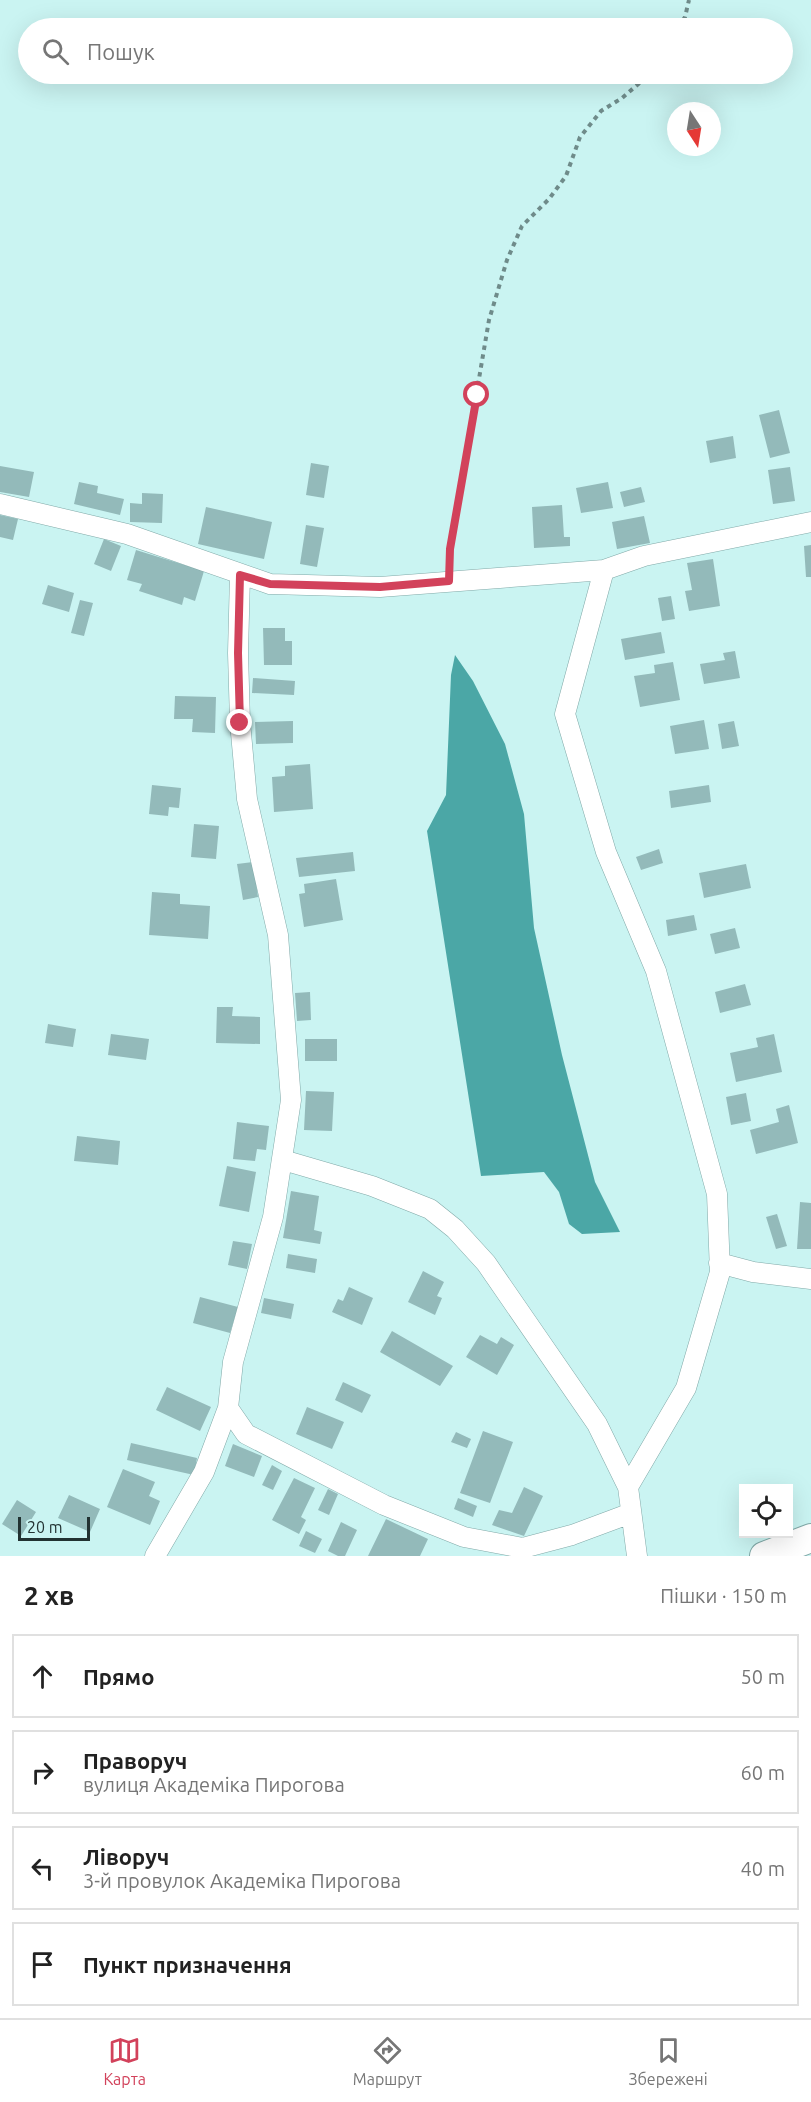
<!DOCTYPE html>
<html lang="uk">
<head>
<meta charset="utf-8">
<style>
  body { margin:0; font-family:Ubuntu,sans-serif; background:#f2f2f2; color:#222 }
  .controls { position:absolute; right:18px; bottom:18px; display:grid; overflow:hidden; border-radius:0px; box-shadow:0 6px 24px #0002 }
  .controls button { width:54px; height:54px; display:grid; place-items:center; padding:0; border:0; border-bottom:2px solid #e0e0e0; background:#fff; color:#222; font:30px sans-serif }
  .compass { position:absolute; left:667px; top:102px; width:54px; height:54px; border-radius:50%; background:#fff; box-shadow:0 6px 24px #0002; rotate:168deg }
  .scale { position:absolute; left:18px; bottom:15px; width:72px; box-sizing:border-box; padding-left:6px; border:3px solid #223232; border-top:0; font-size:16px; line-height:21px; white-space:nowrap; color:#223232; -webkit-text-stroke:4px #caf4f2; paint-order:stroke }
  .stop { position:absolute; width:18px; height:18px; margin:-14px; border:4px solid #d2425b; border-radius:50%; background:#fff }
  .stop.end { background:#d2425b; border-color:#fff; box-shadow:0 2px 6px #0008 }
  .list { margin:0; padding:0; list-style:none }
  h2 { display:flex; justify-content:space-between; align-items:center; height:78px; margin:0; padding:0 24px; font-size:26px }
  h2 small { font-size:20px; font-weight:400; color:#767676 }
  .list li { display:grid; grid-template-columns:39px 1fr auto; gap:18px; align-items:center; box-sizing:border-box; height:84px; margin:0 12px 12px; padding:0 12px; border:2px solid #e0e0e0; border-radius:0px }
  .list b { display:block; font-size:22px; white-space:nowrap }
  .list p { margin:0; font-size:20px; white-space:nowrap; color:#767676 }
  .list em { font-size:20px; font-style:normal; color:#767676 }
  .icon { flex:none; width:33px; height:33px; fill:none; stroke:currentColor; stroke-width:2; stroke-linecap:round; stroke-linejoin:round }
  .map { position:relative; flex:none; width:811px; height:1556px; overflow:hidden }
  .search { position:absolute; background:#fff; box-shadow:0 6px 24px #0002; left:18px; right:18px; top:18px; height:66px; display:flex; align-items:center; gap:15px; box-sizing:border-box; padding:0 21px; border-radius:33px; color:#767676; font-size:22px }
  .sheet { height:462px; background:#fff }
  nav { display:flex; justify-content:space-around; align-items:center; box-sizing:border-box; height:84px; border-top:2px solid #e0e0e0; background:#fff; font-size:16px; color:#767676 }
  nav a { display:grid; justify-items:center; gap:3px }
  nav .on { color:#d2425b }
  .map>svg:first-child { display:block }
</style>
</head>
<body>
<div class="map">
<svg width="811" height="1556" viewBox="0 0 811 1556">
  <rect width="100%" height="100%" fill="#caf4f2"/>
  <path fill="#4ba7a6" d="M455,655L473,681L505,744L524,814L534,928L562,1055L595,1182L620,1232L582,1234L569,1224L559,1192L544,1172L481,1176L427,831L446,795L451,675Z"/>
  <path fill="#93baba" d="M779,410L790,453L770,458L759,415Z
    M733,436L736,458L710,463L706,441Z
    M311,463L329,466L324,498L306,495Z
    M0,466L34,472L29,497L0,492Z
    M790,467L795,501L773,504L768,470Z
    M79,482L98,486L97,493L124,499L120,515L74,504Z
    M608,482L613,508L581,513L576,488Z
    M641,487L645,502L624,507L620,492Z
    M142,493L163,494L162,523L130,522V503L142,504Z
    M562,505L564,537H570V546L534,548L532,507Z
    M206,507L272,522L264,559L198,544Z
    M0,515L18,519L13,540L0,537Z
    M644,516L650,543L617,549L612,522Z
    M306,525L324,528L317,567L300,564Z
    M104,539L121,546L111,571L94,564Z
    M811,545V577H806L804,546Z
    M136,550L204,571L195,601L184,597L182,605L139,591L142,584L127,580Z
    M713,559L720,606L689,611L685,591L692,590L687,563Z
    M48,585L74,593L69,612L42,604Z
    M671,596L675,619L662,621L658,598Z
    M80,600L93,603L84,636L71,633Z
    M263,628H285V641H292V665H264Z
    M661,632L665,653L625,660L621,639Z
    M735,651L740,678L704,684L700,664L725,660L723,653Z
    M673,662L680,700L640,707L634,676L655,673L654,665Z
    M253,678L295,681L294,695L252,693Z
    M175,696L216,697L215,733L192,732L193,719H174Z
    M704,720L709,749L675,754L670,726Z
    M293,721V743L256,744L255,722Z
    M734,721L739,746L722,749L718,724Z
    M310,764L313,809L274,812L272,777L285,776V766Z
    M152,785L181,788L179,808L169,807L168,816L149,814Z
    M709,785L711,802L671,808L669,791Z
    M194,824L219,826L216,859L191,857Z
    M659,849L663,863L641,870L636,857Z
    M353,852L355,871L299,877L296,858Z
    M253,862L258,897L243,900L237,864Z
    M746,864L751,888L704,898L699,873Z
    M336,879L343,920L304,927L299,894L305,893L304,884Z
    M152,892L180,894V904L210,906L208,939L149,935Z
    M694,915L697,930L668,936L666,920Z
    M735,928L740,948L715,954L710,934Z
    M745,984L751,1005L720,1013L715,992Z
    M310,992L311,1020L297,1021L295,993Z
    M217,1007H233L232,1016L260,1017V1044L216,1043Z
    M48,1024L76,1029L73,1047L45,1043Z
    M111,1034L149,1039L146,1060L108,1055Z
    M774,1034L782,1072L736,1082L730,1053L758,1047L756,1038Z
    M305,1039H337V1061H305Z
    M306,1091L334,1092L332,1131L304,1130Z
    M746,1093L751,1121L731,1125L726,1097Z
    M789,1105L798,1143L756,1154L750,1130L779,1122L776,1109Z
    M237,1122L269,1126L266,1150L257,1149L255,1161L233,1159Z
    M77,1136L120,1141L118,1165L74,1161Z
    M227,1166L256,1172L249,1212L219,1206Z
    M291,1191L319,1196L314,1230L322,1232L320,1244L283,1238Z
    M800,1202L811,1203V1249H797Z
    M777,1214L787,1246L776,1249L766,1217Z
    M233,1241L252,1244L247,1269L228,1265Z
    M288,1254L317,1259L315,1273L286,1268Z
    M423,1271L444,1282L437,1296L442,1298L435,1315L408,1302Z
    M349,1287L373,1298L362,1325L332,1312L338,1299L343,1301Z
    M200,1297L238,1307L230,1333L193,1323Z
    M264,1298L294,1304L291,1319L261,1313Z
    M392,1331L453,1366L440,1386L380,1352Z
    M480,1335L497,1344L501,1337L514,1345L497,1375L466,1357Z
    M343,1382L371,1395L362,1413L335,1400Z
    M167,1387L211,1407L200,1431L156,1410Z
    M307,1407L344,1422L332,1449L296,1434Z
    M483,1431L513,1442L490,1503L460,1493Z
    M456,1432L471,1439L467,1448L451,1442Z
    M131,1443L197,1458L194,1475L127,1460Z
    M233,1444L262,1456L254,1477L225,1466Z
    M272,1465L282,1471L273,1490L262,1485Z
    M123,1469L155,1482L149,1496L160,1501L150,1525L107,1507Z
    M294,1478L315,1488L301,1517L306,1520L299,1534L272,1520Z
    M524,1487L543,1496L524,1536L492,1525L499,1510L512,1513Z
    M328,1489L338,1494L329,1515L318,1510Z
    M69,1495L100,1509L90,1532L58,1518Z
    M458,1498L477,1506L473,1517L454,1509Z
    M17,1500L36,1512L21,1536L2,1524Z
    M386,1519L428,1539L420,1556H368Z
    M341,1522L357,1530L345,1556H338L328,1551Z
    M306,1531L322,1539L315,1553L299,1546Z"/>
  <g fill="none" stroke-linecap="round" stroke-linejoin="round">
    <defs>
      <path id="street" d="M0,504L127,534L270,584L380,587L604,570L644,556L811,522
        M604,570L565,714L606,852L656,971L717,1194L720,1272L686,1388L628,1487L637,1556
        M240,575L238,653L240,722L247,799L278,935L291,1100L273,1217L233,1362L228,1408L246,1434L384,1505L464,1537L523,1548L572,1535L631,1513
        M283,1160L372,1186L430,1209L455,1229L486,1263L597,1424L628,1487
        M719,1263L753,1272L811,1279
        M155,1556L204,1472L228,1408"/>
      <path id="secondary" d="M764,1556L811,1538"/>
    </defs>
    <use href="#street" stroke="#81a9a8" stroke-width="21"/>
    <use href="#secondary" stroke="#81a9a8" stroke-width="30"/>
    <path stroke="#6f8b8a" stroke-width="4" stroke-dasharray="4.5 4.5" stroke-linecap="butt" d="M678,28L685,17L689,0
      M449,563L450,549L489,320L507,260L522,226L549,199L566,176L580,137L601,111L622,98L650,74"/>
    <use href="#street" stroke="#fff" stroke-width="20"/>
    <use href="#secondary" stroke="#fff" stroke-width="28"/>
  </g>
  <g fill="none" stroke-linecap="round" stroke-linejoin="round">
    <path stroke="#d2425b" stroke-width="8" d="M240,723L238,653L240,575L270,584L380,587L449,581L450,549L477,395"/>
  </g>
</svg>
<div class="controls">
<button><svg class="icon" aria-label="locate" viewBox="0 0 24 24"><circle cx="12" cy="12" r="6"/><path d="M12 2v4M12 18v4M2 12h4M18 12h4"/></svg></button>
</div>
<svg class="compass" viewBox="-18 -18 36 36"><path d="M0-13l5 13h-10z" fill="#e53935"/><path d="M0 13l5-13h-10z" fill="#767676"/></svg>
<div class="scale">20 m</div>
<div class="stop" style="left:477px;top:395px"></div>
<div class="stop end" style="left:240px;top:723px"></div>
<div class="search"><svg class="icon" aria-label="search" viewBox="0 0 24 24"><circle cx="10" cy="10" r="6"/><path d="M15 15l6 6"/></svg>Пошук</div>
</div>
<section class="sheet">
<h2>2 хв<small>Пішки · 150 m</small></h2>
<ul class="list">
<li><svg class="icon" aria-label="ahead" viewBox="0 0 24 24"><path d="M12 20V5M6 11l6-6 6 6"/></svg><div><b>Прямо</b></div><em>50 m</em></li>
<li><svg class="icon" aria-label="right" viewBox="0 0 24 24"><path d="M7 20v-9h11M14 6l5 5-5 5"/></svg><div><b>Праворуч</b><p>вулиця Академіка Пирогова</p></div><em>60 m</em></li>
<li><svg class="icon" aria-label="left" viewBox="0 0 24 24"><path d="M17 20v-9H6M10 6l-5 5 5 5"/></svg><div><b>Ліворуч</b><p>3-й провулок Академіка Пирогова</p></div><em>40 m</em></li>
<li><svg class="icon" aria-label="arrive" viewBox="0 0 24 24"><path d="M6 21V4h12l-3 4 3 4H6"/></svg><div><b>Пункт призначення</b></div></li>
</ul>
</section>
<nav>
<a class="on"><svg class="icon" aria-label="map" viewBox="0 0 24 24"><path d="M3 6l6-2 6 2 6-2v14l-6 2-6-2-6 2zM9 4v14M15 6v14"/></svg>Карта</a>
<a><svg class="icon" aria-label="directions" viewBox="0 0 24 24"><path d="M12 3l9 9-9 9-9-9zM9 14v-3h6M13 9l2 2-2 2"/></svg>Маршрут</a>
<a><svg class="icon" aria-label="saved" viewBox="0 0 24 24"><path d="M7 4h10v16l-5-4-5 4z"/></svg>Збережені</a>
</nav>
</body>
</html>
